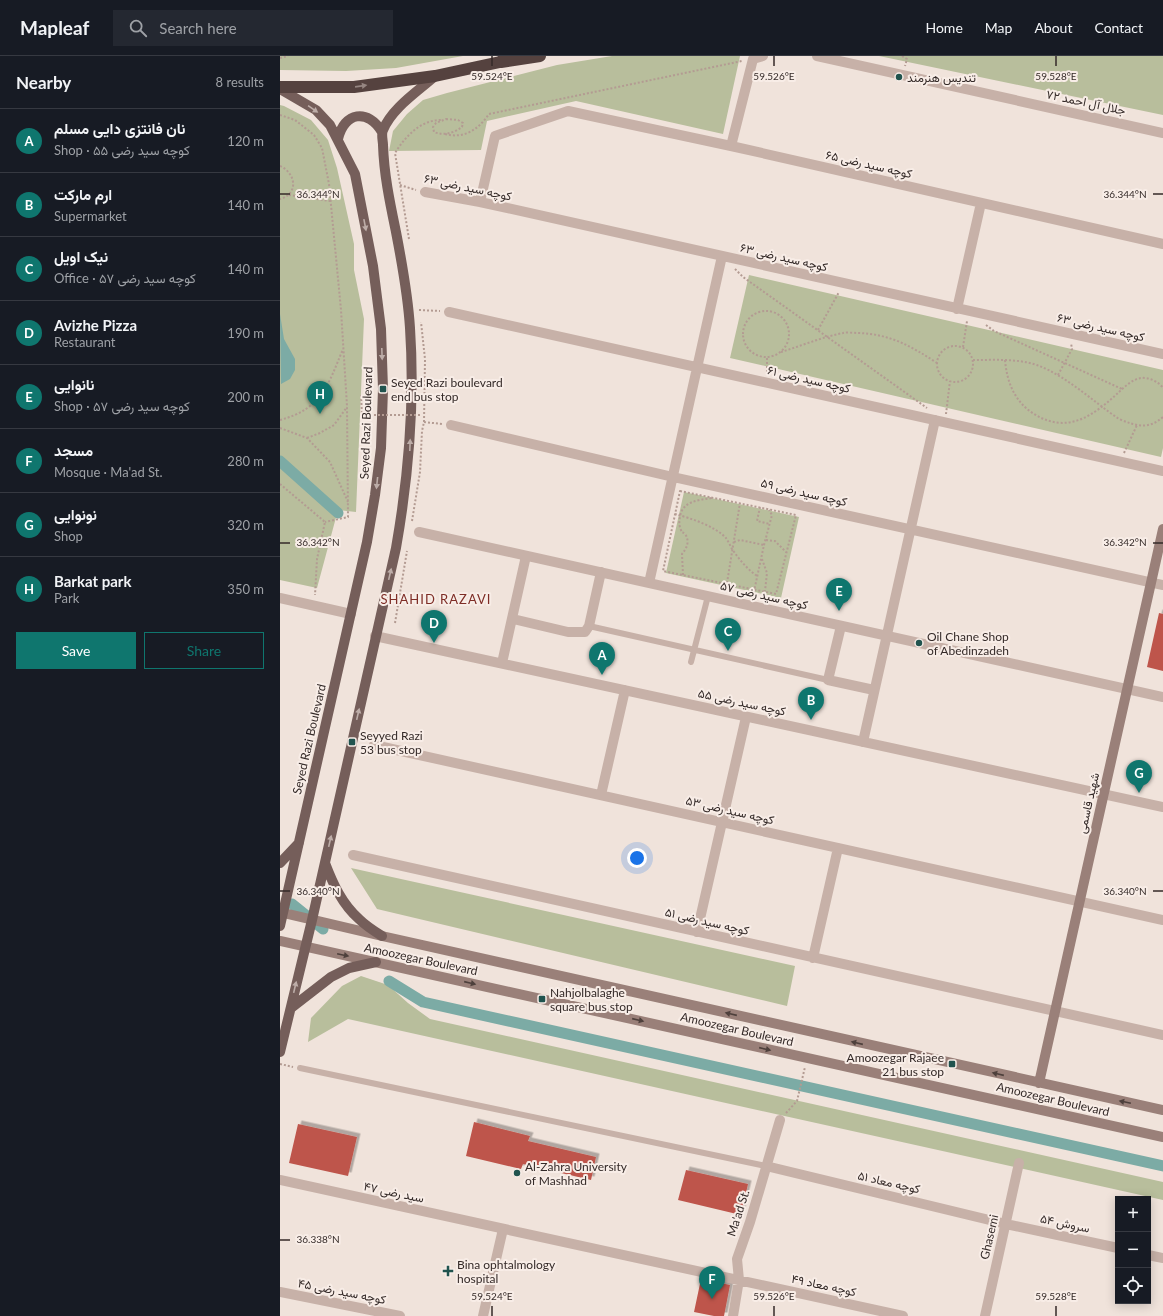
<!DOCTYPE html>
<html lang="en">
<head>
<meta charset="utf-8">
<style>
  body { margin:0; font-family:Lato,Vazirmatn,sans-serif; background:#242831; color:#f1f3f6 }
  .controls { position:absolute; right:12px; bottom:12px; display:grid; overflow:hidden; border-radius:0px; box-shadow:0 2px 10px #0003 }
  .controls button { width:36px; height:36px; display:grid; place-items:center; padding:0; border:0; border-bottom:1px solid #363941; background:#171b24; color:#f1f3f6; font:20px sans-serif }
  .you { position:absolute; left:357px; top:802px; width:14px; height:14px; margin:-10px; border:3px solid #fff; border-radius:50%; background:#1a73e8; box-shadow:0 0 0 6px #1a73e833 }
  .badge { display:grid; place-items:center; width:26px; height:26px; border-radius:50%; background:#0f766e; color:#fff; font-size:13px; font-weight:700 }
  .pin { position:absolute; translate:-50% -33px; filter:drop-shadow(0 1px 2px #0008) }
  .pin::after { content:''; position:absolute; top:21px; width:14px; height:12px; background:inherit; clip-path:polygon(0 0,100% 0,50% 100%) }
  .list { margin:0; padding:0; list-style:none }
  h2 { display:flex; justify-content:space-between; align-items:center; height:52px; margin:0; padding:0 16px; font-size:17px }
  h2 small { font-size:13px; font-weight:400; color:#9ea1a6 }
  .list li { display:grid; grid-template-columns:26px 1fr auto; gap:12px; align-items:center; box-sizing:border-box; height:64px; padding:0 16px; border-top:1px solid #363941 }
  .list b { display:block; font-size:15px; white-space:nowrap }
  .list p { margin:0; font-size:13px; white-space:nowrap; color:#9ea1a6 }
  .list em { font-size:13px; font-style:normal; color:#9ea1a6 }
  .actions { display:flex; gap:8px; padding:12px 16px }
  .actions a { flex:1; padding:9px 0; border:1px solid #0f766e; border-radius:0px; text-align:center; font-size:14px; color:#0f766e }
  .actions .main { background:#0f766e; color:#fff }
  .icon { flex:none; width:22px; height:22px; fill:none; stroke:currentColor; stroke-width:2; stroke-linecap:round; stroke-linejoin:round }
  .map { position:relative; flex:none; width:883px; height:1260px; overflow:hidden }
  header { display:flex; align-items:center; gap:24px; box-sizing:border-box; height:56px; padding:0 20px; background:#171b24; border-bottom:1px solid #363941 }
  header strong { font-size:19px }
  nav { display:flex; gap:22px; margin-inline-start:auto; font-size:14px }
  .search { width:280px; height:36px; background:#242831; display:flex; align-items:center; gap:10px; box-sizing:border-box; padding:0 14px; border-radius:0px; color:#9ea1a6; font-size:15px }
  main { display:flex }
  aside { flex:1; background:#171b24 }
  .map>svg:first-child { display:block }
</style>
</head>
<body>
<header>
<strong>Mapleaf</strong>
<div class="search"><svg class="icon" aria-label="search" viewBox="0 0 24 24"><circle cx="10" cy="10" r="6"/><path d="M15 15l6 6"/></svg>Search here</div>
<nav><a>Home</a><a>Map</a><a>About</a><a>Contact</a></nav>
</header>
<main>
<aside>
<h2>Nearby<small>8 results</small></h2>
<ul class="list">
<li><span class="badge">A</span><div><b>نان فانتزی دایی مسلم</b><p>Shop · کوچه سید رضی ۵۵</p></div><em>120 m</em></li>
<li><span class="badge">B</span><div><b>ارم مارکت</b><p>Supermarket</p></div><em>140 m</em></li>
<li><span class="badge">C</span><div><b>نیک اویل</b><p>Office · کوچه سید رضی ۵۷</p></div><em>140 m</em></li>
<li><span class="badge">D</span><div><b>Avizhe Pizza</b><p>Restaurant</p></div><em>190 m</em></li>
<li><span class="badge">E</span><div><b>نانوایی</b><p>Shop · کوچه سید رضی ۵۷</p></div><em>200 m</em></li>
<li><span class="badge">F</span><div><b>مسجد</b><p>Mosque · Ma'ad St.</p></div><em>280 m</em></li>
<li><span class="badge">G</span><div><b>نونوایی</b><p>Shop</p></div><em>320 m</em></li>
<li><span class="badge">H</span><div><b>Barkat park</b><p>Park</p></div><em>350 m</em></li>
</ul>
<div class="actions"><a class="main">Save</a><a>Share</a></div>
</aside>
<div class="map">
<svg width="883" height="1260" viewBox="0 0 883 1260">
  <defs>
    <filter id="shadow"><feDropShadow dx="3.5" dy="-3.5" stdDeviation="0" flood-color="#0004"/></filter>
  </defs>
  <rect width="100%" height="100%" fill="#f0e3db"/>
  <path fill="#b8be9c" d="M0,0H183L116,12L66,15L0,14Z
    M332,0H460L443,78L296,45L207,65L201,94L109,95L113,75L127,58L143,44L167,37L277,9Z
    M599,0H883V59Z
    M0,49L4,50L31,64L48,84L57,112L74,188V214L84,263L76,456L58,454L37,532L0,524Z
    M469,219L883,314V392L881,401L450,302Z
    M404,436L519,461L501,542L386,517Z
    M71,812L515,910L507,950L97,853Z
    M81,920L108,929L128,947L150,963L883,1126V1144L68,963L28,986L31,962L62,930Z"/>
  <path fill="#7caba5" d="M0,258L4,283L15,303V314L10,323L1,328Z"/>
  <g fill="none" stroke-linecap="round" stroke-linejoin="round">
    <path stroke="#7caba5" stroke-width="11" d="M0,405L58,457
      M12,848L43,873
      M109,925L143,946L883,1110"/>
  </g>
  <path fill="#be554b" filter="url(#shadow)" d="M879,557L883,558V615L867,611Z
    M194,1066L250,1080L248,1085L316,1101L311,1124L243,1108L241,1113L186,1100Z
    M18,1068L77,1081L68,1120L9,1107Z
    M406,1114L468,1128L461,1159L398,1144Z
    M421,1223L450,1229L444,1260H434L414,1256Z"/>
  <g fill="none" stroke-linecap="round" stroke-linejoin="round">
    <path stroke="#b39b92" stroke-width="2" stroke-dasharray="2 2" stroke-linecap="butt" d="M622,0L627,3L625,10
      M0,2L8,0
      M0,59L15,64L34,79L42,92L49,128L61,254L67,350L68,461L45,466
      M166,63L178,64L183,67L182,71C174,77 164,80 154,76L153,71L156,67Z
      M165,78C184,83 198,74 209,58L462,5
      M0,110C16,117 19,138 0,143
      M120,129L136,134
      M9,139L50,145
      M129,183L115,97C125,81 140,64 161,64
      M455,213L463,221L647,352
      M139,254L160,255
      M463 278a23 23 0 1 1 46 0a23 23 0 1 1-46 0Z
      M706,269L714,275L842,333
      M538,274L559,236
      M657 308a18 18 0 1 1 36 0a18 18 0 1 1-36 0Z
      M683,291L687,265
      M501,296C521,290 542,281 563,277C567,276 573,277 578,277C610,278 631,290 657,307
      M487,302V317
      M693,304C710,304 728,303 745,306C777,311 812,345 839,363C856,370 868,374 883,361
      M725,304C727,327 735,346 754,358C788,379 814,359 838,337C844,331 853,323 861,322C869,321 879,326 883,332
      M778,319L792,293L791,287
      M81,339L82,359
      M666,358L670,325
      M0,364C42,353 48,329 63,293
      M144,366L162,368
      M0,372L27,382L50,406L68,446
      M27,382L40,377L54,369L67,351
      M844,397L857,369
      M0,428L45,466L37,503L35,539
      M400,435L516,459L496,538L383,515Z
      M480,451L477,465L490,468
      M395,458C410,462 435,470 446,482C448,485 450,489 452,493C459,503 467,513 477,520
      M132,465L140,416L142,375L144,366L145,303L141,266
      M486,484L495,485L506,496
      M454,486L460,484L484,489
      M482,503L487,517L485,535
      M403,519L402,498C407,492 410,485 405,478C402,475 402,478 401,474C399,470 399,465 400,461C402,445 419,444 432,442
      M447,527L460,447
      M473,540L484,489L492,459L489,454
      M115,567L127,495
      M0,1008L13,1011
      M506,1057L517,1045L525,1011"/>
    <path stroke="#c7b1a8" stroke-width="6" d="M309,570L548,624
      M411,606L428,540
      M20,1012L486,1110"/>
    <path stroke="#c7b1a8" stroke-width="10" d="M537,0L883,77
      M451,90L473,3L483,0
      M145,136L200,146L883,298
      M200,146L215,80L288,55L451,90L883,188
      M677,253L701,147
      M169,256L883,415
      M171,369L393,421L883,529
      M139,476L883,641
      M369,527L442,200
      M0,542L71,558
      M233,563L288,576H305L309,570L321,516
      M561,570L548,624L594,634
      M95,580L883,751
      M222,607L246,500
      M583,686L655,364
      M94,689L883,864
      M321,739L345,634
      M73,799L883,979
      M417,876L466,661
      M533,902L558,792
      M486,1110L726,1168L838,1192
      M0,1124L623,1260
      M868,1199L883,1202
      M0,1236L120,1260
      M203,1260L223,1173
      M453,1260L459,1224L457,1203L470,1166L500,1064
      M705,1260L739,1107"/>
    <path stroke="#9a8079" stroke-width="10" d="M0,856L102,880L883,1054
      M0,885L883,1081
      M759,1027L883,473"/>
    <path stroke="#755e5a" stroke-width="10" d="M0,33L36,54L50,69L75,118L93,210L101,273L103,333L101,392L95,439L87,486L0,870
      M58,83C64,56 88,52 102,76
      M0,807L19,787
      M45,807C53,828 62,848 79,863C86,870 94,875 102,880
      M11,952L51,921L69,912L96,906
      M0,996L32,864L116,492C129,418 135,347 130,272C128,240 122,207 116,176C110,147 104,119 103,89C103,85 101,78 103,74C112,52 137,36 155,20"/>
    <path stroke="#55423f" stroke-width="12" d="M221,6L260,0
      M0,31H74L155,20L220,6L228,0"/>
    <path stroke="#b39b92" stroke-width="2" stroke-dasharray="2 2" stroke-linecap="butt" d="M82,359H142"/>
  </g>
  <defs><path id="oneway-solid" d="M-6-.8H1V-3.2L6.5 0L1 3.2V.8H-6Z"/></defs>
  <use fill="#968682" href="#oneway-solid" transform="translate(81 30) rotate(-8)"/>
  <g fill="#bdada8">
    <use href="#oneway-solid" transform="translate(33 53) rotate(35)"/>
    <use href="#oneway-solid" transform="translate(85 169) rotate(79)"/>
    <use href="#oneway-solid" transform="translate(102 298) rotate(88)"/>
    <use href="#oneway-solid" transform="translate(130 389) rotate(-88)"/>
    <use href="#oneway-solid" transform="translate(97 427) rotate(96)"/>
    <use href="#oneway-solid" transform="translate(110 518) rotate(-77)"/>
    <use href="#oneway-solid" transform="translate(78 658) rotate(-77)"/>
    <use href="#oneway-solid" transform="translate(50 785) rotate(-77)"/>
    <use href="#oneway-solid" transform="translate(15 931) rotate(-77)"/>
  </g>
  <g fill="#4e403c">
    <use href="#oneway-solid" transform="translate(63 899) rotate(12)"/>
    <use href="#oneway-solid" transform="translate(190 927) rotate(13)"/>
    <use href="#oneway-solid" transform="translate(451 958) rotate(-167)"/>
    <use href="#oneway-solid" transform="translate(358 964) rotate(13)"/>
    <use href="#oneway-solid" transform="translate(577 987) rotate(-167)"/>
    <use href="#oneway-solid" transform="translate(485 993) rotate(13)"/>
    <use href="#oneway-solid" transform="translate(718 1018) rotate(-167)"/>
    <use href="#oneway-solid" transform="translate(845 1046) rotate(-168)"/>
  </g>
  <path fill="none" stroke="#342a28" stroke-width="1.5" d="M212,0V10M494,0V10M776,0V10M0,138H10M873,138H883M0,487H10M873,487H883M0,835H10M873,835H883M0,1184H10M212,1250V1260M494,1250V1260M776,1250V1260"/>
  <g fill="#20534e" stroke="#f8ede7" stroke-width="1.5">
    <circle cx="619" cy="21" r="4"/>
    <rect x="99" y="329" width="8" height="8" rx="2"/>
    <circle cx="639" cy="587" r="4"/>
    <rect x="68" y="682" width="8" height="8" rx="2"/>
    <rect x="258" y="939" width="8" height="8" rx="2"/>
    <rect x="668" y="1004" width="8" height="8" rx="2"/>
    <circle cx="237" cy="1117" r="4"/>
    <path d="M166 1209h4v4h4v4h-4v4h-4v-4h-4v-4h4z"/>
  </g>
  <g text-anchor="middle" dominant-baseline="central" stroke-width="4" stroke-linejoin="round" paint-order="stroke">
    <g font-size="12" fill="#342a28" stroke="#f8ede7" text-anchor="start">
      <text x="627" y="21">تندیس هنرمند</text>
      <text x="111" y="326">Seyed Razi boulevard<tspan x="111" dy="14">end bus stop</tspan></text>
      <text x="647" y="580">Oil Chane Shop<tspan x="647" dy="14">of Abedinzadeh</tspan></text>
      <text x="80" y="679">Seyyed Razi<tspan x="80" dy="14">53 bus stop</tspan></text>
      <text x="270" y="936">Nahjolbalaghe<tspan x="270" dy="14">square bus stop</tspan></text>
      <text x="664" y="1001" text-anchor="end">Amoozegar Rajaee<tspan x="664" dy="14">21 bus stop</tspan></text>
      <text x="245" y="1110">Al-Zahra University<tspan x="245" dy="14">of Mashhad</tspan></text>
      <text x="177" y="1208">Bina ophtalmology<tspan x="177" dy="14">hospital</tspan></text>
    </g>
    <g font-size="12" fill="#342a28" stroke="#f8ede7">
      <text transform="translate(806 46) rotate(12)">جلال آل احمد ۷۲</text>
      <text transform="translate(589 108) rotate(13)">کوچه سید رضی ۶۵</text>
      <text transform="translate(188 131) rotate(12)">کوچه سید رضی ۶۳</text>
      <text transform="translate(504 201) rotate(13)">کوچه سید رضی ۶۳</text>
      <text transform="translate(821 271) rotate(13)">کوچه سید رضی ۶۳</text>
      <text transform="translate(529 323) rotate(13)">کوچه سید رضی ۶۱</text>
      <text transform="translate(86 367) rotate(-88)">Seyed Razi Boulevard</text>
      <text transform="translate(524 436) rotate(13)">کوچه سید رضی ۵۹</text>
      <text transform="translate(484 539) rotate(13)">کوچه سید رضی ۵۷</text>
      <text transform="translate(462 646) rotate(12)">کوچه سید رضی ۵۵</text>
      <text transform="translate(29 683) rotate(-77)">Seyed Razi Boulevard</text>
      <text transform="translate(808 747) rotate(-77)">شهید قاسمی</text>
      <text transform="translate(450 754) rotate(13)">کوچه سید رضی ۵۳</text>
      <text transform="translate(427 865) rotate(13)">کوچه سید رضی ۵۱</text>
      <text transform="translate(141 903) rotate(12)">Amoozegar Boulevard</text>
      <text transform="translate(457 973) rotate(13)">Amoozegar Boulevard</text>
      <text transform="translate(773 1043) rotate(13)">Amoozegar Boulevard</text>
      <text transform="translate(609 1126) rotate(13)">کوچه معاد ۵۱</text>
      <text transform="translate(114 1136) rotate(12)">سید رضی ۴۷</text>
      <text transform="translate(458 1157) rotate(-72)">Ma'ad St.</text>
      <text transform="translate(785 1167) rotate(12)">سروش ۵۴</text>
      <text transform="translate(709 1181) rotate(-77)">Ghasemi</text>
      <text transform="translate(544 1229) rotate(12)">کوچه معاد ۴۹</text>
      <text transform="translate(62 1235) rotate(11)">کوچه سید رضی ۴۵</text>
    </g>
    <g font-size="13" letter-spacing="1" fill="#7e2d26" stroke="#f8ede7">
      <text x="156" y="543">SHAHID RAZAVI</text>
    </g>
  </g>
  <g font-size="10" text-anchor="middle" fill="#342a28" stroke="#f8ede7" stroke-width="4" stroke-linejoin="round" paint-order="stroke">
    <text x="212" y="24">59.524°E</text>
    <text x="494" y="24">59.526°E</text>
    <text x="776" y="24">59.528°E</text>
    <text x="38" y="142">36.344°N</text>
    <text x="845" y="142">36.344°N</text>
    <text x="38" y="490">36.342°N</text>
    <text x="845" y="490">36.342°N</text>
    <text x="38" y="839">36.340°N</text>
    <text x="845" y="839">36.340°N</text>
    <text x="38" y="1187">36.338°N</text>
    <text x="212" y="1244">59.524°E</text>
    <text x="494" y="1244">59.526°E</text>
    <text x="776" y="1244">59.528°E</text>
  </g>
</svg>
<div class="controls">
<button>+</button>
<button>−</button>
<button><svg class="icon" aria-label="locate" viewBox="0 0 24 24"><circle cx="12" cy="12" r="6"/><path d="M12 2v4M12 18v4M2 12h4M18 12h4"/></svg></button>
</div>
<div class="you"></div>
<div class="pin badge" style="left:322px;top:619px">A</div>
<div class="pin badge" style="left:531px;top:664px">B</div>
<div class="pin badge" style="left:448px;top:595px">C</div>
<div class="pin badge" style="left:154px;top:587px">D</div>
<div class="pin badge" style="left:559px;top:555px">E</div>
<div class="pin badge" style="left:432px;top:1243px">F</div>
<div class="pin badge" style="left:859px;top:737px">G</div>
<div class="pin badge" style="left:40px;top:358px">H</div>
</div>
</main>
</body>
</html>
